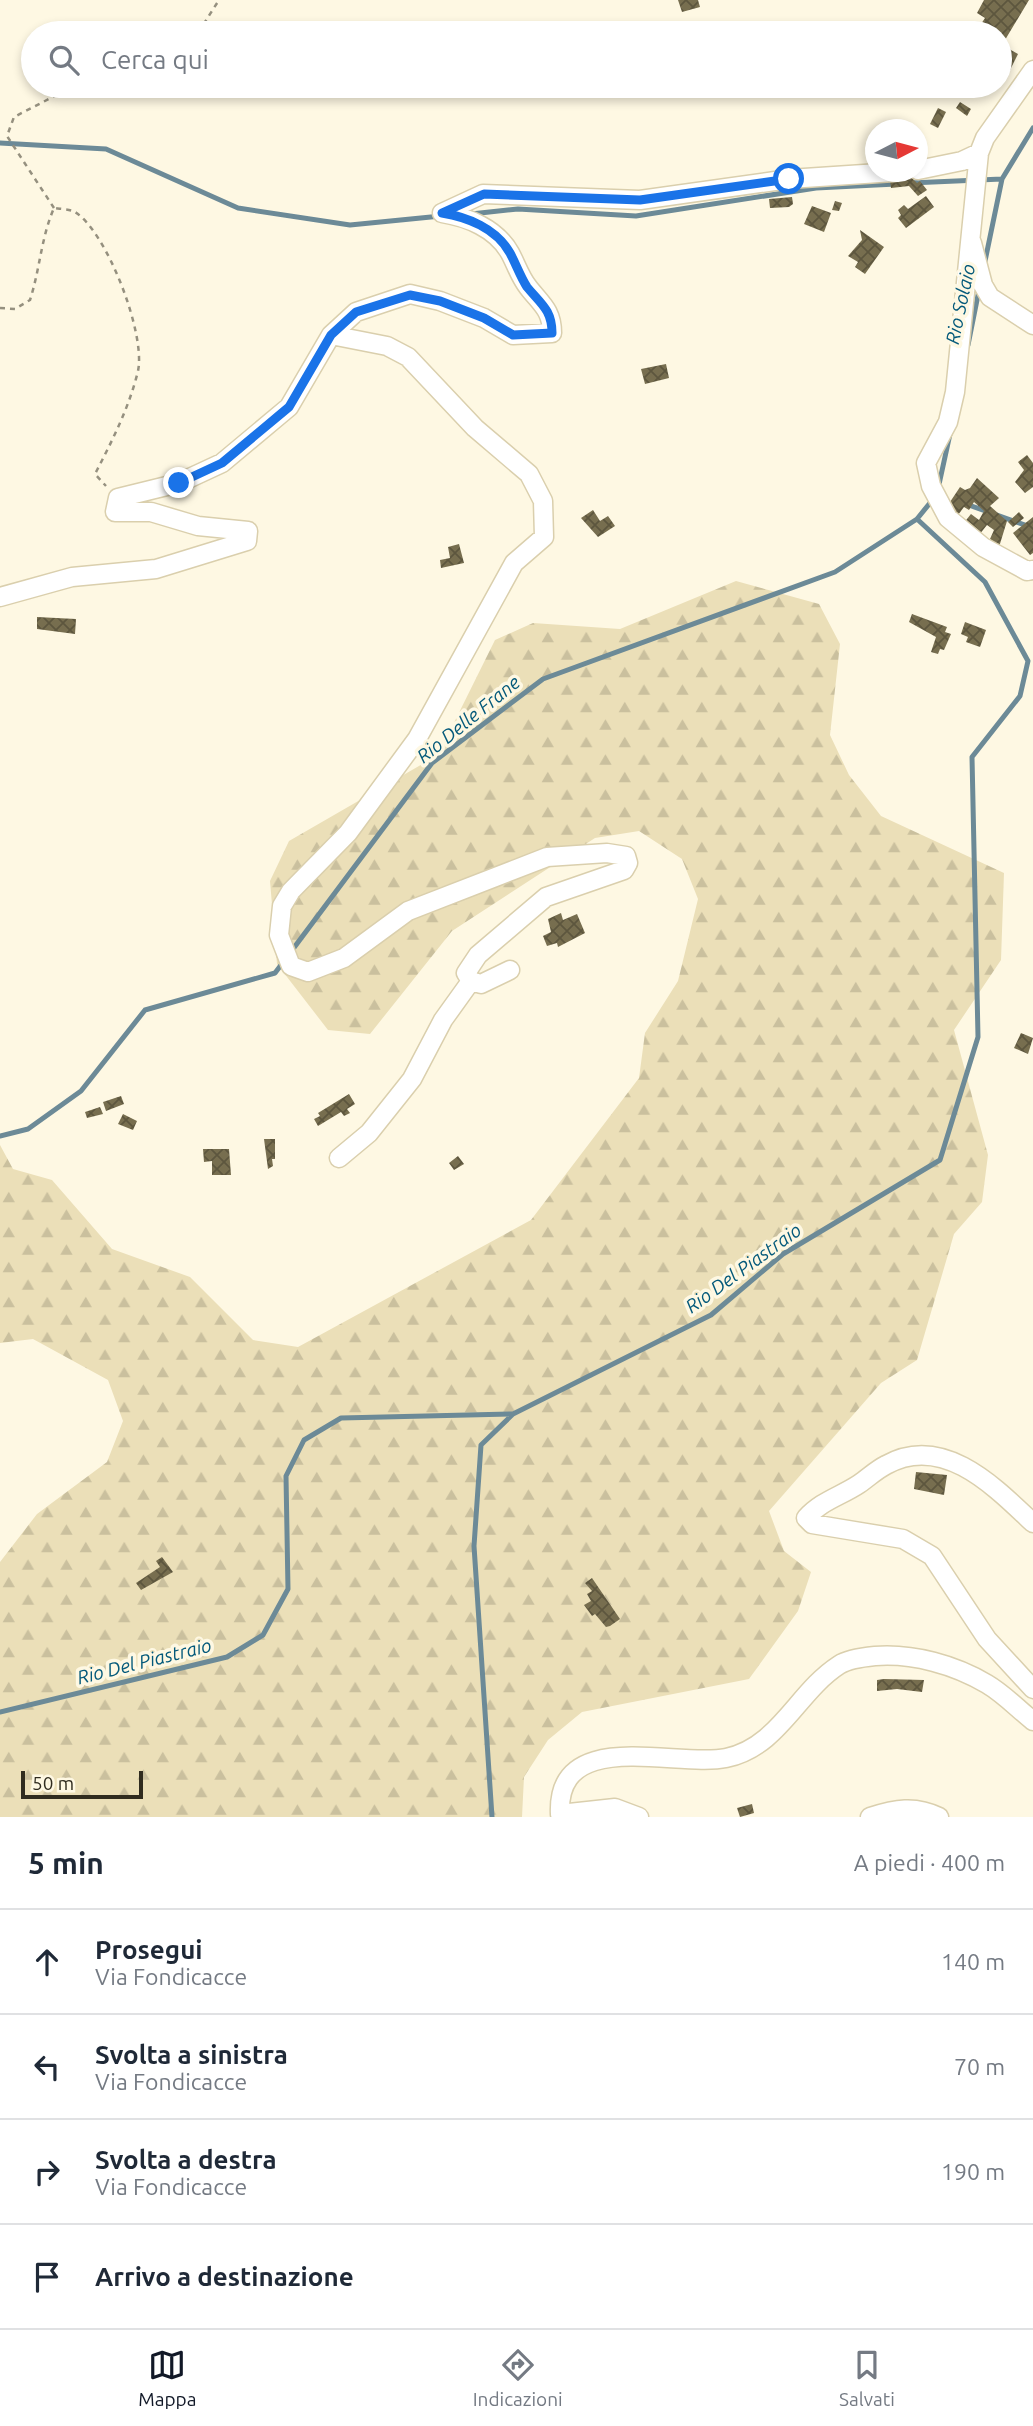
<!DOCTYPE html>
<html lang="it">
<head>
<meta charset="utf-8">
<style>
  body { margin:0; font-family:Ubuntu,sans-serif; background:#f2f2f3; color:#1f2937 }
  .compass { position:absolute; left:865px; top:119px; width:63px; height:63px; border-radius:50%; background:#fff; box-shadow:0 4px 10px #0003; rotate:84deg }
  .scale { position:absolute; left:21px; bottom:18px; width:122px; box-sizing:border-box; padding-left:7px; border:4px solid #302c1f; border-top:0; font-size:19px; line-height:24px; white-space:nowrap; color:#302c1f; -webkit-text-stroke:5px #fef8e3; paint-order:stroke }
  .stop { position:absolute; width:21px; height:21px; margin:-16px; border:5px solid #1a73e8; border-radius:50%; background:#fff }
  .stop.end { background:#1a73e8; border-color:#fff; box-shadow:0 2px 7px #0008 }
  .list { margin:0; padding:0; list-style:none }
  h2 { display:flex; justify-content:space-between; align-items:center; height:91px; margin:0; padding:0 28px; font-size:30px }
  h2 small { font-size:23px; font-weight:400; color:#747a83 }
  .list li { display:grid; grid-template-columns:46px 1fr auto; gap:21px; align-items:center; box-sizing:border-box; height:105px; padding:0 28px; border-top:2px solid #e0e1e3 }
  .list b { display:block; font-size:26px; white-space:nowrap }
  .list p { margin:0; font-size:23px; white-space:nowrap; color:#747a83 }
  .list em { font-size:23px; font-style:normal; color:#747a83 }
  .icon { flex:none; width:38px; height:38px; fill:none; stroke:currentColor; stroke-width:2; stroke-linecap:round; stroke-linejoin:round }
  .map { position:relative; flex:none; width:1033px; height:1817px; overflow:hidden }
  .search { position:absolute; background:#fff; box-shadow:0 4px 10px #0003; left:21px; right:21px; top:21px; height:77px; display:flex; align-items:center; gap:18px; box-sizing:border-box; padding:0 24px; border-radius:38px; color:#747a83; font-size:26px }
  .sheet { height:511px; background:#fff }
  nav { display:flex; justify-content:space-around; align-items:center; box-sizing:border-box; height:98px; border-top:2px solid #e0e1e3; background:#fff; font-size:19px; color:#747a83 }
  nav a { display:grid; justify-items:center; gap:4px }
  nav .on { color:#111827 }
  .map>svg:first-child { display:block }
</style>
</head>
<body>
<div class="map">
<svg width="1033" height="1817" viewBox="0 0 1033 1817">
  <defs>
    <pattern id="forest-firs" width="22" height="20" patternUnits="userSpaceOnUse" patternTransform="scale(1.75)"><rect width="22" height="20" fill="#ebdfb8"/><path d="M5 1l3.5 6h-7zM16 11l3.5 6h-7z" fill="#cac09e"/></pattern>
    <pattern id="building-cross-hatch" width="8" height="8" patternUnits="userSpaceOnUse" patternTransform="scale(1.75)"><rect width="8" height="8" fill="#776e4f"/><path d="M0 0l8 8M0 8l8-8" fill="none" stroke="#5d563e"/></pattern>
  </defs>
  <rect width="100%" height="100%" fill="#fef8e3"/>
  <path fill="url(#forest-firs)" d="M736,581L819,604L840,644L830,735L849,775L881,816L1004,873L1001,960L954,1030L988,1155L982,1202L954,1234L917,1360L881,1383L769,1511L784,1551L811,1572L798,1611L749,1679L582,1712L548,1740L524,1777L522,1817H0V1562L37,1514L107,1462L123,1421L108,1380L33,1339L0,1343V1145L13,1169L52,1180L112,1249L190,1277L253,1340L298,1347L531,1220L639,1078L645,1033L678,981L698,899L682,859L639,831L595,838L452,931L370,1034L328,1030L277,964L270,881L289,841L438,755L495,640L533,623L620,629Z"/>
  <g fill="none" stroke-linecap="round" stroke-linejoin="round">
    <path stroke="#6c8a97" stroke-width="5" d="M0,143L106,149L238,208L350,225L441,216
      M910,183L1002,179
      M471,214L518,209L636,216L816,188L896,184
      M984,266L1002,179L1033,128
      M968,345L979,290
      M938,489L950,434
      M966,504L1033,528
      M290,953L432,763L543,679L835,572L917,519L934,498
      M0,1136L28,1129L81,1091L145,1010L275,973L284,961
      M0,1712L227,1657L263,1635L288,1589L286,1476L304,1440L341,1418L513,1414L711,1315L783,1254L940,1160L978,1037L972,757L1020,696L1028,661L985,582L917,519
      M492,1817L474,1546L481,1445L513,1414"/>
  </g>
  <path fill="url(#building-cross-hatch)" d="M678,0H698L700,7L682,12Z
    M984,0H1029L1002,45L1018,54L1008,74L1000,70V33H975L985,18L977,13Z
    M951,86H978L970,98Z
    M960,102L971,109L967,116L956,108Z
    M938,108L946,112L938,128L930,124Z
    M911,177L917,183L920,181L927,190L918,196L909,186L891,188L890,181Z
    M926,196L934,207L906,228L898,218L901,215L898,210L904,205L908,209Z
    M792,197L793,204L789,207L770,208L769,199Z
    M835,201L842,203L839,211L832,210Z
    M812,206L831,213L824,232L804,224Z
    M860,230L884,247L865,274L855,267L858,262L848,256L862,240Z
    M666,364L669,378L645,384L641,369Z
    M1027,455L1033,463V487L1025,493L1015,482L1024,470L1018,462Z
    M977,478L999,498L990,506L1007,521L999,547L990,539L994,530L987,525L979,535L963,524L971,514L979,520L984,511L974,502L969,510L964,507L958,515L948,505L960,487L965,490L970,488Z
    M593,510L600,521L608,516L615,526L598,537L581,518Z
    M1019,512L1024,518L1013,527L1008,522Z
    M1033,517V553L1030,555L1013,533Z
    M459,544L464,563L441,568L440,560L450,558L448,547Z
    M912,614L947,627L945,632L951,634L944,650L940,649L938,654L931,652L936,637L909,622Z
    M37,617L76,619L75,634L37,629Z
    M965,622L986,630L980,647L966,642L968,637L961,634Z
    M561,913L563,920L577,914L585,933L558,947L557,943L547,946L543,936L551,932L548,919Z
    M1021,1033L1033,1038L1028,1054L1014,1048Z
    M349,1094L355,1104L347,1109L350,1113L344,1116L341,1112L318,1126L314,1119L320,1116L318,1113Z
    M121,1096L124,1104L106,1111L103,1102Z
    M100,1107L103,1114L87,1118L85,1112Z
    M123,1114L137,1121L133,1130L118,1124Z
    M264,1139H275V1159H272L273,1166L268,1169Z
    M203,1149H229L231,1175H212V1161L204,1162Z
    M458,1156L464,1164L454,1170L449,1163Z
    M916,1472L947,1475L944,1495L914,1489Z
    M162,1557L173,1572L141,1590L136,1583L160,1567L156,1561Z
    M592,1578L620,1619L610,1626L606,1627L595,1614L592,1616L584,1605L591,1601L587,1594L592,1591L585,1583Z
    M877,1680L884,1679L924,1680L922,1692L897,1689L877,1691Z
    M752,1804L754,1813L740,1817L737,1808Z"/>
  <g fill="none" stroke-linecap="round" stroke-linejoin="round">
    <defs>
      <path id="minor" d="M979,153L955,392L948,422L926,463L931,486L948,518L983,547L1027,571L1033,570
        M918,170L962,161L979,153L985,138L1033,70
        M972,243L983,285L990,297L1033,325
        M331,335L387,346L408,357L475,428L529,474L543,501L544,537L514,563L417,739L348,833L291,891L282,906L279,935L291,966L308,972L344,958L408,911L547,857L607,853L626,856L628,863L624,870L546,897L478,955L466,973L471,981L481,984L510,970
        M0,597L72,577L156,569L247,541L248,531L198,526L151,512H115L118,498L179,483L222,463L289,407L331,335L356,312L410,294L440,301L484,318L513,335L552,333C552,310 541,304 528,287C520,277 516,264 510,253C496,228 467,217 442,213L483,194L640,200L789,179L894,172
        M339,1158L369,1133L412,1079L443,1020L471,981
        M1033,1523C995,1487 943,1433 886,1465C876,1470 868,1478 859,1484C841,1496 821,1501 806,1518L812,1524L903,1539L932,1556L987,1639L1033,1689
        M639,1817L615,1808L560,1814C556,1726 676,1768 726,1758C779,1747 797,1692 839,1665C848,1659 865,1657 875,1656C913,1653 955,1665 987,1684C1004,1694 1018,1709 1033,1721
        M870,1817C895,1809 915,1805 939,1817"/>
    </defs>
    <use href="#minor" stroke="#dacfad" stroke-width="21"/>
    <path stroke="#95907f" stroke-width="2.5" stroke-dasharray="5 5" stroke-linecap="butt" d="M165,33L203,25L219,0
      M54,208L7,136L14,117L74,86
      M0,308L15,309L30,300C40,269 41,238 54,208C60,209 70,209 75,212C107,232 146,334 138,371C129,408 112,441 95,474L106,486"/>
    <use href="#minor" stroke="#fff" stroke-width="18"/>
  </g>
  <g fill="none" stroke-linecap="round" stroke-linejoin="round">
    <path stroke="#1a73e8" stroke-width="9" d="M179,483L222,463L289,407L331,335L356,312L410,295L440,301L484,318L513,335L552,333C552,310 541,304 527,287C520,276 516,264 510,253C496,228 467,217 442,213L484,194L640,200L789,179"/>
  </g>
  <g text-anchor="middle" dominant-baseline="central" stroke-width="7" stroke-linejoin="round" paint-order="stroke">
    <g font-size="19" font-style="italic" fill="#04597a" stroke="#fef8e3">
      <text transform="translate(960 304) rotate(-78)">Rio Solaio</text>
      <text transform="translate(468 719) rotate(-39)">Rio Delle Frane</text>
      <text transform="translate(743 1268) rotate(-36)">Rio Del Piastraio</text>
      <text transform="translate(144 1661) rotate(-14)">Rio Del Piastraio</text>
    </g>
  </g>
</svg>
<svg class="compass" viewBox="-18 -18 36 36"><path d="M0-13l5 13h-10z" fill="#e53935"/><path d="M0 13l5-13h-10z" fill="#747a83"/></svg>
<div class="scale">50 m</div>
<div class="stop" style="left:789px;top:179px"></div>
<div class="stop end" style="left:179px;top:483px"></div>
<div class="search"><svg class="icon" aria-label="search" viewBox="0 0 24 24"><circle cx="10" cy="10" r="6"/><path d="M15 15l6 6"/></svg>Cerca qui</div>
</div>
<section class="sheet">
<h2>5 min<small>A piedi · 400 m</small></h2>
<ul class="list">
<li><svg class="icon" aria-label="ahead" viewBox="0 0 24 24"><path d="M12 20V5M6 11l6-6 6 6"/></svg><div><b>Prosegui</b><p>Via Fondicacce</p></div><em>140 m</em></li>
<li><svg class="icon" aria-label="left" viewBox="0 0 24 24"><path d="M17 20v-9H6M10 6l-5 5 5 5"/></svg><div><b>Svolta a sinistra</b><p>Via Fondicacce</p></div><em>70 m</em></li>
<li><svg class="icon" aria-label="right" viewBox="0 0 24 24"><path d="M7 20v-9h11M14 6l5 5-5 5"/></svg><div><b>Svolta a destra</b><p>Via Fondicacce</p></div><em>190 m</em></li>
<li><svg class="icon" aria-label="arrive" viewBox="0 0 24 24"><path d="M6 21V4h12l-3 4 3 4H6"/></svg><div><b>Arrivo a destinazione</b></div></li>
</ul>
</section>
<nav>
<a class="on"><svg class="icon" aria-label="map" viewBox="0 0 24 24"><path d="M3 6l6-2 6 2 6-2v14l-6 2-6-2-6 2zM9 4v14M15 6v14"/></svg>Mappa</a>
<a><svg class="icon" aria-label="directions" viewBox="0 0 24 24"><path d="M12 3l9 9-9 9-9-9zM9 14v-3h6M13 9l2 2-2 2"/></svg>Indicazioni</a>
<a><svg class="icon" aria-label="saved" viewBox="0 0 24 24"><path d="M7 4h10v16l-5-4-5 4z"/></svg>Salvati</a>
</nav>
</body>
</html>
